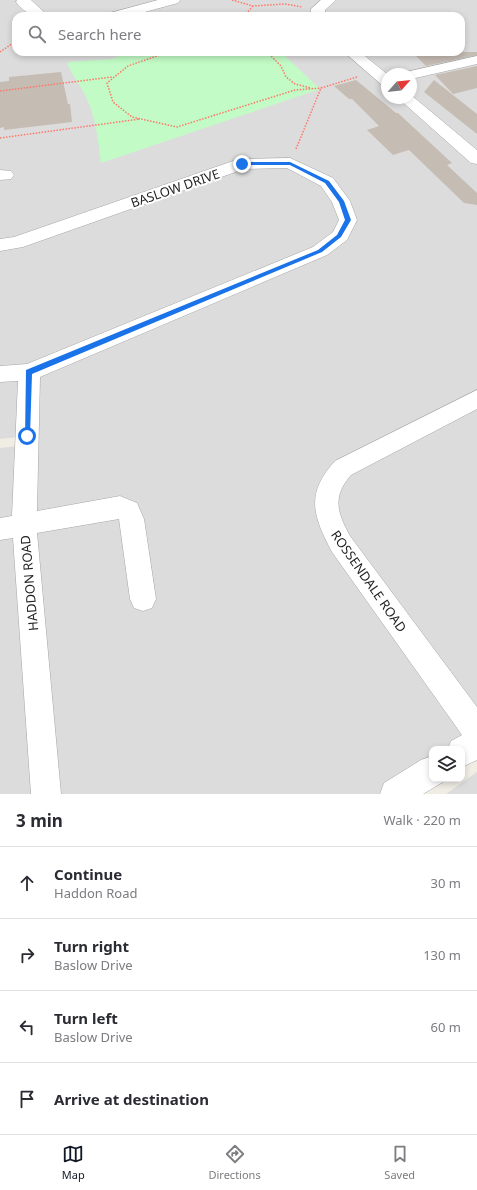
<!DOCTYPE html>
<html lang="en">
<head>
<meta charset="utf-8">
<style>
  body { margin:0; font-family:"Noto Sans",sans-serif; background:#f2f2f3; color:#2b2b33 }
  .controls { position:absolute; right:12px; bottom:12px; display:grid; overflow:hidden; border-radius:8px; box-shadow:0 2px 6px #0003 }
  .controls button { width:36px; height:36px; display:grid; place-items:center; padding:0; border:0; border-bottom:1px solid #e1e1e2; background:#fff; color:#2b2b33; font:20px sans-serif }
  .compass { position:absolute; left:381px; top:68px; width:36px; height:36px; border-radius:50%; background:#fff; box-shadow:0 2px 6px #0003; rotate:63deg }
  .stop { position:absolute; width:12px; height:12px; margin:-9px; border:3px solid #1a73e8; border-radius:50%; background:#fff }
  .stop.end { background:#1a73e8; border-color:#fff; box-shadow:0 1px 4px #0008 }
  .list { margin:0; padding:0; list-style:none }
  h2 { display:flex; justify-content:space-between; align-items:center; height:52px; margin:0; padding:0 16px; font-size:17px }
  h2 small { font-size:13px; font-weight:400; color:#7c7c81 }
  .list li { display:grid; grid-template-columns:26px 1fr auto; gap:12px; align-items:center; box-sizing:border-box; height:72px; padding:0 16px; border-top:1px solid #e1e1e2 }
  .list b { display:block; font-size:15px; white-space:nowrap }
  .list p { margin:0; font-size:13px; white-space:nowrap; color:#7c7c81 }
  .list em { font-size:13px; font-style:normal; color:#7c7c81 }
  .icon { flex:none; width:22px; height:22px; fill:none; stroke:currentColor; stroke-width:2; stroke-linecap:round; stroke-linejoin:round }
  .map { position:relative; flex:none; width:477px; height:794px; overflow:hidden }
  .search { position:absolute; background:#fff; box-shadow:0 2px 6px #0003; left:12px; right:12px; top:12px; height:44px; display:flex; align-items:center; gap:10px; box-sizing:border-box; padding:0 14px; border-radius:12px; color:#7c7c81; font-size:15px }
  .sheet { height:340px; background:#fff }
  nav { display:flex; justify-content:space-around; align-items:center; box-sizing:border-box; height:56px; border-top:1px solid #e1e1e2; background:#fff; font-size:11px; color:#7c7c81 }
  nav a { display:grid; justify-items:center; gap:2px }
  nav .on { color:#111827 }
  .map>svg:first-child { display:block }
</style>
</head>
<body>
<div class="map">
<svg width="477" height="794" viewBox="0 0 477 794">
  <rect width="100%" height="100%" fill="#f0ede5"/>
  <path fill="#dddcdc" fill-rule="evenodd" d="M0,0H477V743L462,749H432V771L395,794H0V448L26,445L27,436L0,439ZM16,16H461V52H16ZM387,74H411V98H387Z
    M477,772V794H446Z"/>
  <path fill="#c2fbc6" d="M131,52H281L320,89L101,163C98,140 96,118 86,97C81,85 71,75 67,62L111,59Z"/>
  <path fill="#c5bcb4" d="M412,52H477V55L426,66Z
    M477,66V88L453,94L435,75Z
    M61,72L68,104H70L72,122L4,130V127L0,128V82L9,81V77Z
    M356,80L396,113H398L452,163L447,165L477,193V205L464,203L409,150L393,155L367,130L379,126L352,99H349L334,86Z
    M434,80L477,114V134L424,92Z"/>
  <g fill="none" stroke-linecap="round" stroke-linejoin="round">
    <defs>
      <path id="minor" d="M17,0H31L48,16C34,16 25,14 16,2Z
        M158,0H180L178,3L130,16H108L110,13Z
        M321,0H336L325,10V16H311V9Z
        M344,52H360L387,74V87L382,85Z
        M477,56V64L411,79V74H404L406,72Z
        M411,95L477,150V164L471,163L398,98H411Z
        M290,158L333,178L350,201L357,220L347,240L327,255L40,377L37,511L120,496L137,503L144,519L156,599L152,608L143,611L134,608L130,599L119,519L37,533L61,794H31L13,538L0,540V518L12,516L18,381L0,382V366L27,364L313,247L333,232L339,220L332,202L321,186L287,168L244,169L23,247L0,251V239L14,237L236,160L242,159Z
        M0,170L11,171L14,175L11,179L0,180Z
        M477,390V409L351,475C332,497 337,512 350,536L477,707V760L462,767V749H448L451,741L462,735L332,552C313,516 305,494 335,461Z
        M432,756V779H444L443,782L423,794H380L384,783L421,760Z"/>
    </defs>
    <use href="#minor" stroke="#a6a6a6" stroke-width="1"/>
    <path stroke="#fe7769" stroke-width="1.5" stroke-dasharray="1.5 1.5" stroke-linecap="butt" d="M232,0L253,6L285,4L302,7
      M244,16L253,6
      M0,52L16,41
      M168,52L128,66L107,83L113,102L132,117L177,127L295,90L321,88
      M267,52L281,66L286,77L295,84L311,88
      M0,91L112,77
      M0,138L140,119
      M296,149L321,88L357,77"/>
    <use href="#minor" fill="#fff" fill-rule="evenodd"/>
  </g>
  <path fill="#1a73e8" d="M242,162H290L329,181L344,201L351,220L341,237L322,252L32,374L30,436L29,438H25L26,370L318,250L337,235L345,220L339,202L325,183L290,165H241V163Z"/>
  <g text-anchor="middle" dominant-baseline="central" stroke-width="4" stroke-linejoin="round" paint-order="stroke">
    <g font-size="13" fill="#1f1f1f" stroke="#fff">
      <text transform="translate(175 188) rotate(-19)">BASLOW DRIVE</text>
      <text transform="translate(369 581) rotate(55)">ROSSENDALE ROAD</text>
      <text transform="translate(29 583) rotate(-95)">HADDON ROAD</text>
    </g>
  </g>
</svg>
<div class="controls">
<button><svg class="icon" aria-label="layers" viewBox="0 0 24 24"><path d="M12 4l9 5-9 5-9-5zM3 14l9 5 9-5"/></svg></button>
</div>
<svg class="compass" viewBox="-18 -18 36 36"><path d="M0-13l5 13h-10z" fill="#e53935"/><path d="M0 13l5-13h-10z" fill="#7c7c81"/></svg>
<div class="stop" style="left:27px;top:436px"></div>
<div class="stop end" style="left:242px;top:164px"></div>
<div class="search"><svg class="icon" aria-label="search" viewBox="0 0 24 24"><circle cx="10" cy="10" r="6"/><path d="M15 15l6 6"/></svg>Search here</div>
</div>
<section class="sheet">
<h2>3 min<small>Walk · 220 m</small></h2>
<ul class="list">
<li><svg class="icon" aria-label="ahead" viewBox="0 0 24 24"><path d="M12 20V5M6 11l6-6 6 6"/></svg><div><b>Continue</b><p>Haddon Road</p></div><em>30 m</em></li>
<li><svg class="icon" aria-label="right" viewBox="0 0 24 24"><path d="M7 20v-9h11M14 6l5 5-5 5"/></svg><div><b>Turn right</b><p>Baslow Drive</p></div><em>130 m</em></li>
<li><svg class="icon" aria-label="left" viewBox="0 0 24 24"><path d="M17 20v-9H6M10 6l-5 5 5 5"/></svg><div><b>Turn left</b><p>Baslow Drive</p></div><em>60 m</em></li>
<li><svg class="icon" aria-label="arrive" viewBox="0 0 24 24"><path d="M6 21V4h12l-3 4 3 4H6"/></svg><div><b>Arrive at destination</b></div></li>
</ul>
</section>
<nav>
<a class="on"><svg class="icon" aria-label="map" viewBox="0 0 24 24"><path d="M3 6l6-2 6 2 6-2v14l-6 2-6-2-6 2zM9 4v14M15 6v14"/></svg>Map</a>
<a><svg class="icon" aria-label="directions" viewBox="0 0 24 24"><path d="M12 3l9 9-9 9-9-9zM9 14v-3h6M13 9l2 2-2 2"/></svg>Directions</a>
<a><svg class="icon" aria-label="saved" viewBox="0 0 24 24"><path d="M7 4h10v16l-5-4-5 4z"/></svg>Saved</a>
</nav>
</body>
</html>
